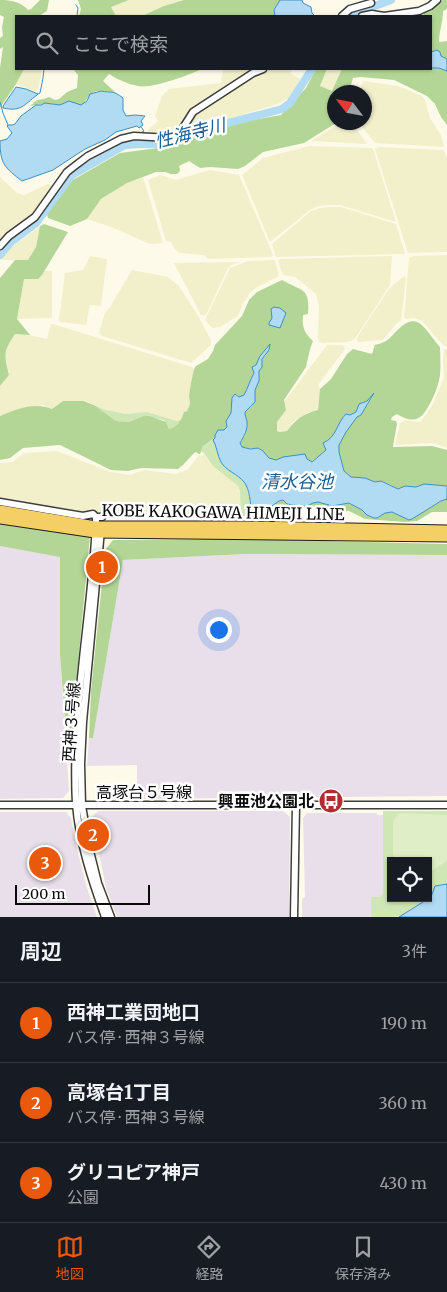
<!DOCTYPE html>
<html lang="ja">
<head>
<meta charset="utf-8">
<style>
  body { margin:0; font-family:Merriweather,"Noto Sans JP",serif; background:#242831; color:#f1f3f6 }
  .controls { position:absolute; right:15px; bottom:15px; display:grid; overflow:hidden; border-radius:0px; box-shadow:0 1px 4px #0004 }
  .controls button { width:45px; height:45px; display:grid; place-items:center; padding:0; border:0; border-bottom:1px solid #363941; background:#171b24; color:#f1f3f6; font:25px sans-serif }
  .compass { position:absolute; left:327px; top:85px; width:45px; height:45px; border-radius:50%; background:#171b24; box-shadow:0 1px 4px #0004; rotate:302deg }
  .scale { position:absolute; left:15px; bottom:12px; width:135px; box-sizing:border-box; padding-left:5px; border:2px solid #0b0b0b; border-top:0; font-size:14px; line-height:18px; white-space:nowrap; color:#0b0b0b; -webkit-text-stroke:4px #fff; paint-order:stroke }
  .you { position:absolute; left:218px; top:629px; width:18px; height:18px; margin:-12px; border:4px solid #fff; border-radius:50%; background:#1a73e8; box-shadow:0 0 0 8px #1a73e833 }
  .badge { display:grid; place-items:center; width:32px; height:32px; border-radius:50%; background:#ea580c; color:#fff; font-size:16px; font-weight:700 }
  .pin { position:absolute; translate:-50% -50%; border:2px solid #fff; box-shadow:0 1px 5px #0006 }
  .list { margin:0; padding:0; list-style:none }
  h2 { display:flex; justify-content:space-between; align-items:center; height:65px; margin:0; padding:0 20px; font-size:21px }
  h2 small { font-size:16px; font-weight:400; color:#9ea1a6 }
  .list li { display:grid; grid-template-columns:32px 1fr auto; gap:15px; align-items:center; box-sizing:border-box; height:80px; padding:0 20px; border-top:1px solid #363941 }
  .list b { display:block; font-size:19px; white-space:nowrap }
  .list p { margin:0; font-size:16px; white-space:nowrap; color:#9ea1a6 }
  .list em { font-size:16px; font-style:normal; color:#9ea1a6 }
  .icon { flex:none; width:28px; height:28px; fill:none; stroke:currentColor; stroke-width:2; stroke-linecap:round; stroke-linejoin:round }
  .map { position:relative; flex:none; width:447px; height:917px; overflow:hidden }
  .search { position:absolute; background:#171b24; box-shadow:0 1px 4px #0004; left:15px; right:15px; top:15px; height:55px; display:flex; align-items:center; gap:12px; box-sizing:border-box; padding:0 18px; border-radius:0px; color:#9ea1a6; font-size:19px }
  .sheet { height:305px; background:#171b24 }
  nav { display:flex; justify-content:space-around; align-items:center; box-sizing:border-box; height:70px; border-top:1px solid #363941; background:#171b24; font-size:14px; color:#9ea1a6 }
  nav a { display:grid; justify-items:center; gap:2px }
  nav .on { color:#ea580c }
  .map>svg:first-child { display:block }
</style>
</head>
<body>
<div class="map">
<svg width="447" height="917" viewBox="0 0 447 917">
  <rect width="100%" height="100%" fill="#fefae9"/>
  <path fill="#e8dfea" d="M0,546L60,556V655L69,791L63,798L0,799Z
    M246,554L447,555V796L137,799V765L87,766L89,738H93L123,560Z
    M98,811H283L290,817L289,917H117L106,888L92,817Z
    M0,812H66L71,818L76,845L86,885L97,917H0Z
    M307,813H377V815H383V893L380,897H371V917H302V899L305,897L303,818Z"/>
  <path fill="#f2efcb" d="M129,0H184L164,6L142,16H116L111,7Z
    M23,69H41V76L37,92L16,84Z
    M231,69H293L290,73L300,79L290,97L280,103L229,119L213,120L188,130L167,134L146,132L158,121L155,116L162,96L169,89L221,83L223,70Z
    M327,69H342L333,91L320,87Z
    M363,81L398,86L422,96L425,100L430,118L441,135L444,147L375,143L359,123L364,122V92H360Z
    M352,123L367,144L311,141L340,123Z
    M309,146L371,148L373,149L396,222L340,205H327L318,206L310,210L270,242L242,175L263,158Z
    M379,147L444,150L447,159V252L408,253L375,149Z
    M210,170L239,175L273,255L272,257L208,259L204,255L179,253L174,248L171,242L166,241L148,180L161,175L176,180Z
    M0,176L2,179L17,193L24,195L48,184L53,186L33,214L0,241Z
    M143,177L163,243L150,244L111,227L87,219L101,199L127,183Z
    M329,207H341L396,224L405,254L276,257L272,244L311,211L320,208Z
    M40,226L36,247L28,260H1L8,250Z
    M447,255V347L443,345L422,321L414,318L406,319L404,317L409,258L414,256Z
    M90,256L107,259L101,306L90,305L86,325L60,322L59,320L65,273L83,270Z
    M392,256L390,285L356,337L353,340L347,342L323,343L319,342L318,337L319,306L316,294L295,277L283,275L278,261L280,259Z
    M275,260L279,276L257,287L251,292L243,303L238,316L220,327L212,328L205,320L230,268L248,261Z
    M241,262L231,265L228,268L206,315H201L174,263Z
    M132,270L168,277L179,286L197,314L211,340V345L191,363L102,336L99,333L105,313L110,307Z
    M44,271H52V318L17,319L24,279H38Z
    M404,276L406,279L401,321L396,324L383,340L358,342L357,339L361,331L389,289Z
    M51,324H53L192,367L194,369L189,396L190,404L187,411L184,412L182,419L177,421L147,412L125,414L103,409L88,402L63,401L52,409L43,405L0,416V386L9,375L5,355L8,345L15,334H24L47,339Z
    M327,345H343L345,349L318,385L320,389L318,410L307,413L293,422L287,431L280,432L277,431V422L286,410L284,402Z
    M444,349H447V448L433,443L396,445V441L400,423L405,420L419,422L422,420L433,404L444,378L443,361Z
    M57,451L111,472L130,475L143,470L177,474L188,469L199,455L203,456L204,453L213,466L238,486L240,491L241,514H129L97,513L94,508L82,512L0,500V463L12,462L25,453Z"/>
  <path fill="#cfe6b5" fill-rule="evenodd" d="M94,405L103,409L125,414L147,412L177,421L182,419C179,425 175,428 169,429L166,422L163,420L143,416L129,422L116,421Z
    M213,440L215,443L220,461L224,466L239,477L246,485L250,500L252,516L247,515L241,518L240,491L238,486L213,466L204,453L201,452L203,446Z
    M383,811H447V917H371V897H380L383,893ZM391,861H428V898H391Z"/>
  <path fill="#b3d696" d="M0,0C11,0 21,2 28,10L31,9L40,0H49L47,11L39,16H16V69H24L16,84L0,108V68L3,47L0,49V38L3,36L2,27L4,17L0,15Z
    M78,0H129L111,7L116,16H79L81,9Z
    M184,0H280L274,10L275,16H142L164,6Z
    M443,0H447V9L443,11C443,22 439,31 439,42L447,41V59L441,56L436,50L431,52V16H423L424,14L422,12Z
    M431,68H439L447,71V125L441,117L435,104L427,96L394,80L361,77L353,78L349,92H334V122L336,123L304,143L263,152L245,166L238,169L210,167L200,168L189,161L179,166L180,171L177,174H171L165,172H156L127,183L101,199L87,219L70,226L48,218L47,214L71,181L120,153L166,147L213,127L281,115L306,88L316,69H327L320,86L332,91L342,69H431Z
    M73,69H202C189,75 152,89 138,86C128,84 118,80 109,74L103,81L116,93C109,91 94,88 89,96C85,100 86,102 81,105L69,101L60,105L49,103L30,106L37,100L44,99L49,97L55,100L59,99L67,92L77,88L78,75Z
    M44,224L68,232L42,275L38,279H24L17,319L30,335L15,334C3,352 4,354 9,375L0,386V278L15,260H28L36,247L40,226Z
    M282,280C303,292 310,287 308,314L303,315C302,327 304,333 313,341L310,349L306,367L284,400L286,410L277,422V431L280,432L287,431C296,419 303,414 318,410L320,389L331,379L347,354L353,349L372,354L375,345C378,344 383,343 386,341C395,335 406,315 419,323C425,326 435,342 440,347C440,356 441,366 440,375C439,386 427,417 416,419C409,421 402,417 397,414L392,417L391,420L396,421L397,424L393,446V447L432,446L447,450V486L424,484L416,487L405,486L398,489L391,485L381,481L375,482L365,478L351,477L344,471L339,452V445L346,432L357,417L361,415L374,394L367,401L359,404L356,412L350,415L347,414L343,417L340,424L337,427L335,435L323,444L326,450L311,462L307,459L305,454C296,455 277,463 270,458C265,456 264,449 258,448C251,448 250,450 242,447L240,443L245,435L247,422L244,415L246,411L252,406L255,389L259,380V371L262,367V359L266,355V350L260,356L256,365L253,366V368L254,373L244,395L239,397L236,394L232,404L231,413L226,421L227,427L225,430H219L215,438L203,446L200,454H199L196,452L194,453L183,465L178,469L141,468L128,471L111,470L60,445L23,448L10,458L0,460V416C18,409 34,402 52,409L63,401H83L94,405L116,421L129,422L143,416H149L166,422L169,429C178,427 181,421 184,412L187,411L190,404L189,396L191,383L194,369L196,366L208,359L213,351L215,345L242,316L249,300L257,292Z
    M445,499H447V512H432L417,521L405,522L365,519L349,511L281,507L252,516V512L269,508L279,501L283,500L287,504L299,506H307L313,503L318,502L332,506L349,503L362,510L370,517L374,518H377L385,513L392,512L409,520L412,519L413,518Z
    M0,523L90,536L70,749L67,746L60,655V557L0,546Z
    M246,539L447,544V555L246,554L123,560L93,738H89L91,691L102,583L106,549L113,540Z"/>
  <path fill="#e0eec7" d="M399,813L447,815V860L445,862L428,873V861H393V821Z"/>
  <path fill="#b1daf3" stroke="#3b90c7" d="M280,0H302L303,3L311,7L312,13L315,16H275L274,10Z
    M437,50L440,52L441,56L447,59V71L439,68H431V52Z
    M16,87L26,89L38,94L37,95C24,105 21,112 3,108V106Z
    M101,91C112,93 113,90 123,98V110L126,116L135,115L145,116L141,121L143,125L139,128L137,126L116,132L105,140L85,149L53,170L22,181C5,168 0,164 0,141L7,139L12,133L7,126L8,125H12L15,124L21,116L36,105H41L45,103L60,105L69,101L81,105L87,101L90,94Z
    M274,307L280,308L286,313L280,328L269,325V323L272,318L271,309Z
    M270,344L269,350L262,359V367L259,371V381L255,390V402L245,412C245,415 246,418 247,421C248,430 244,436 240,443L242,447L250,449L258,448L263,451L269,458L276,460L283,457L305,454L307,459L312,462L326,450L323,443C337,437 336,424 346,414L350,415L356,412L359,404L367,401L374,393L361,415L357,417L346,432L339,445V452L344,471L351,477L365,478L375,482L381,481L398,489L405,486L416,487L424,484L447,486V499L441,501L412,519L409,520L392,512L385,513L377,518H374L367,515L362,510L349,503L332,506L318,502L313,503L307,506H299L287,504L283,500L279,501L269,508L252,512C250,504 250,489 244,482C238,474 226,471 221,462C217,455 217,446 213,440L215,438V435L218,430H224L227,427L226,421L231,413L232,398L235,394L239,397L244,395C248,388 250,380 254,373L252,367L256,365L260,356Z
    M447,884V917H399L431,897L435,886Z"/>
  <g fill="none" stroke-linecap="round" stroke-linejoin="round">
    <path stroke="#3b90c7" stroke-width="1" d="M76,5L78,8L77,16
      M38,94L40,93L43,78L44,69
      M0,102L3,113L8,125
      M141,127L144,131L141,133
      M132,144L135,139"/>
    <path stroke="#b1daf3" stroke-width="8" d="M350,16L356,13L391,0
      M0,255L11,242L36,223L72,175L123,146C138,142 153,146 168,143L212,124L228,123L282,109L290,103L312,69"/>
    <defs>
      <path id="minor" d="M342,16L350,9L371,3
        M362,16L372,14L384,16L419,11L430,6L437,0
        M0,246L9,236L35,217L67,172L76,165L88,156L121,139L134,136L170,138L181,131L193,112L253,73L263,69
        M0,502L83,516L93,514L96,517H102
        M96,517C96,539 93,562 91,585C84,656 72,732 76,804C79,842 92,881 105,917
        M101,530L83,722L81,764L82,806L90,851L98,883L111,917
        M0,805H447
        M294,917L296,805"/>
      <path id="major" d="M0,510L96,526H249L447,530
        M0,519L95,533L447,537"/>
    </defs>
    <use href="#minor" stroke="#3e3e3e" stroke-width="9"/>
    <use href="#major" stroke="#1c1c1c" stroke-width="11"/>
    <use href="#minor" stroke="#fff" stroke-width="6"/>
    <use href="#major" stroke="#f3cf65" stroke-width="9"/>
  </g>
  <defs>
    <symbol id="bus-disc" viewBox="-11 -11 22 22"><circle r="9.5" fill="#b42a31" stroke="#fff"/><path d="M-5-6H5V4H4V6H2V4H-2V6H-4V4H-5ZM-3.5-4V0h7V-4ZM-3.5 1.2v1.5H-2V1.2ZM2 1.2v1.5H3.5V1.2Z" fill="#fff"/></symbol>
  </defs>
  <g fill-rule="evenodd">
    <use href="#bus-disc" x="317" y="787" width="28" height="28"/>
  </g>
  <g text-anchor="middle" dominant-baseline="central" stroke-width="5" stroke-linejoin="round" paint-order="stroke">
    <g font-size="16" fill="#0b0b0b" stroke="#fff">
      <text transform="translate(223 512) rotate(1)">KOBE KAKOGAWA HIMEJI LINE</text>
      <text transform="translate(71 722) rotate(-86)">西神３号線</text>
      <text x="144" y="792">高塚台５号線</text>
    </g>
    <g font-size="16" font-weight="bold" fill="#0b0b0b" stroke="#fff" text-anchor="end">
      <text x="314" y="801">興亜池公園北</text>
    </g>
    <g font-size="18" font-style="italic" fill="#1b6196" stroke="#fff">
      <text transform="translate(190 133) rotate(-14)">性海寺川</text>
      <text x="297" y="481">清水谷池</text>
    </g>
  </g>
</svg>
<div class="controls">
<button><svg class="icon" aria-label="locate" viewBox="0 0 24 24"><circle cx="12" cy="12" r="6"/><path d="M12 2v4M12 18v4M2 12h4M18 12h4"/></svg></button>
</div>
<svg class="compass" viewBox="-18 -18 36 36"><path d="M0-13l5 13h-10z" fill="#e53935"/><path d="M0 13l5-13h-10z" fill="#9ea1a6"/></svg>
<div class="scale">200 m</div>
<div class="you"></div>
<div class="pin badge" style="left:102px;top:567px">1</div>
<div class="pin badge" style="left:93px;top:835px">2</div>
<div class="pin badge" style="left:45px;top:863px">3</div>
<div class="search"><svg class="icon" aria-label="search" viewBox="0 0 24 24"><circle cx="10" cy="10" r="6"/><path d="M15 15l6 6"/></svg>ここで検索</div>
</div>
<section class="sheet">
<h2>周辺<small>3件</small></h2>
<ul class="list">
<li><span class="badge">1</span><div><b>西神工業団地口</b><p>バス停 · 西神３号線</p></div><em>190 m</em></li>
<li><span class="badge">2</span><div><b>高塚台1丁目</b><p>バス停 · 西神３号線</p></div><em>360 m</em></li>
<li><span class="badge">3</span><div><b>グリコピア神戸</b><p>公園</p></div><em>430 m</em></li>
</ul>
</section>
<nav>
<a class="on"><svg class="icon" aria-label="map" viewBox="0 0 24 24"><path d="M3 6l6-2 6 2 6-2v14l-6 2-6-2-6 2zM9 4v14M15 6v14"/></svg>地図</a>
<a><svg class="icon" aria-label="directions" viewBox="0 0 24 24"><path d="M12 3l9 9-9 9-9-9zM9 14v-3h6M13 9l2 2-2 2"/></svg>経路</a>
<a><svg class="icon" aria-label="saved" viewBox="0 0 24 24"><path d="M7 4h10v16l-5-4-5 4z"/></svg>保存済み</a>
</nav>
</body>
</html>
